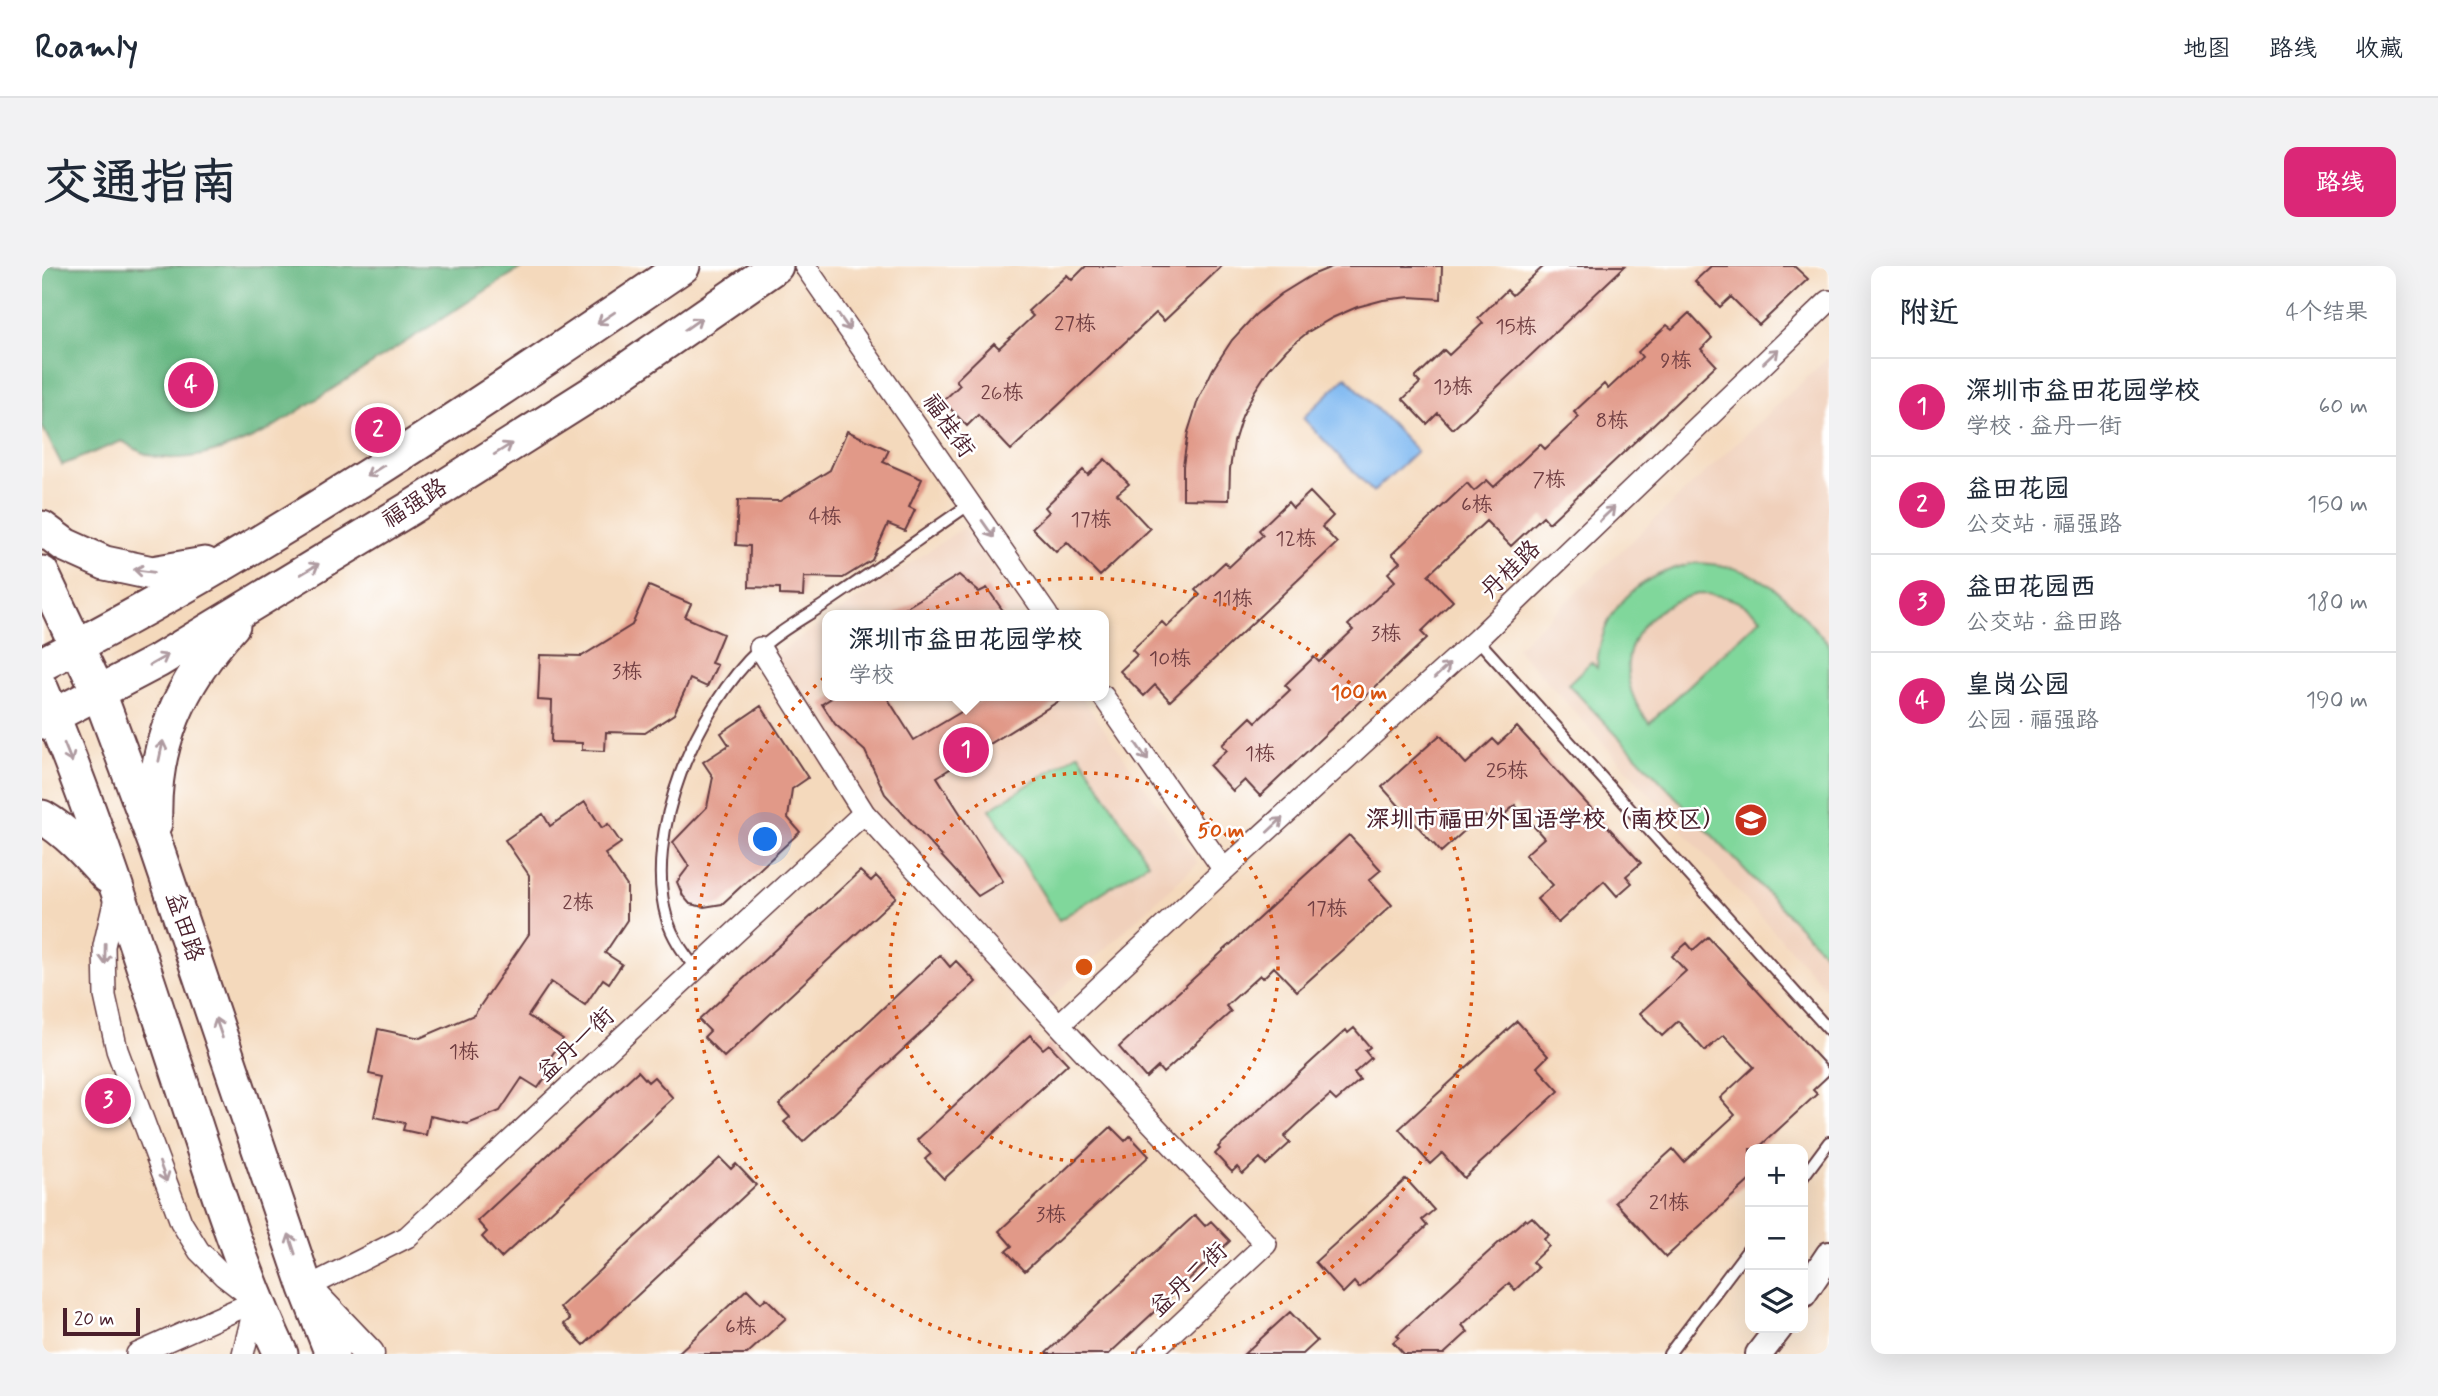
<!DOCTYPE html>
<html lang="zh">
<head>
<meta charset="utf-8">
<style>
  body { margin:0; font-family:Mynerve,"LXGW WenKai TC",sans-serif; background:#f2f2f3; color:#1f2937 }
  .controls { position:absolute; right:21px; bottom:21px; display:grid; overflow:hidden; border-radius:14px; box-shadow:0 7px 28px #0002 }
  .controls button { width:63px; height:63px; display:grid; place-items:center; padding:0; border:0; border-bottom:2px solid #e0e1e3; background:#fff; color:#1f2937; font:35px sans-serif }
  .scale { position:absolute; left:21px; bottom:18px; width:77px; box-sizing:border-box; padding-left:7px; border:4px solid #4a1f2b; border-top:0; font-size:19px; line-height:24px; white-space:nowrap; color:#4a1f2b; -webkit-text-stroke:5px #fff; paint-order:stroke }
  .you { position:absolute; left:724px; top:574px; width:24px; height:24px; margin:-18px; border:5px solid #fff; border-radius:50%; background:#1a73e8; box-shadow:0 0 0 10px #1a73e833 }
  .badge { display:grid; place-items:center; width:46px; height:46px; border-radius:50%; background:#db2777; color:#fff; font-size:23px; font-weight:700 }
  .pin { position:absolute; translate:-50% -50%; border:4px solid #fff; box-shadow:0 2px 7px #0006 }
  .popup { position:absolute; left:780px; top:344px; width:287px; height:91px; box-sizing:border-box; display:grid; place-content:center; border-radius:14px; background:#fff; filter:drop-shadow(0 2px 5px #0005); font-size:23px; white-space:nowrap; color:#747a83 }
  .popup b { font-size:26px; color:#1f2937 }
  .popup::after { content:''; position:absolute; left:50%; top:100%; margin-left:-14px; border:14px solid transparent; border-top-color:#fff }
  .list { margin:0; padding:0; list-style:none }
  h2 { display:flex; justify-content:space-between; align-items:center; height:91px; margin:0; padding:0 28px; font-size:30px }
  h2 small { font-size:23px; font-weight:400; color:#747a83 }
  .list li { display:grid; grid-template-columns:46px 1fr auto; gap:21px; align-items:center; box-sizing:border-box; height:98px; padding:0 28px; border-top:2px solid #e0e1e3 }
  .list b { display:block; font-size:26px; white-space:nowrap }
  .list p { margin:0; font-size:23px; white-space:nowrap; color:#747a83 }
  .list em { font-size:23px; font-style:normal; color:#747a83 }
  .icon { flex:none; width:38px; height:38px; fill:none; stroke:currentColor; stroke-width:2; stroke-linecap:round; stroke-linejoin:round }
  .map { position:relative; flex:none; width:1787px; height:1088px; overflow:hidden; border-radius:14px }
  header { display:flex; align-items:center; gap:42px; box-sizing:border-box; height:98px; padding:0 35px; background:#fff; border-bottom:2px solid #e0e1e3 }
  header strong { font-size:33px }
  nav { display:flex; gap:38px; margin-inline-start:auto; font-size:24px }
  .intro { display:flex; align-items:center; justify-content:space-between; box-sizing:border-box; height:168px; padding:0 42px }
  h1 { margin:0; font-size:49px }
  .button { padding:18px 32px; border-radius:14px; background:#db2777; color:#fff; font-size:24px; font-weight:700 }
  main { display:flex; gap:42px; padding:0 42px }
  aside { flex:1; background:#fff; border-radius:14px; box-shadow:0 7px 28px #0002 }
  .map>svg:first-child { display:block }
</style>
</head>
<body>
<header>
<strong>Roamly</strong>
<nav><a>地图</a><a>路线</a><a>收藏</a></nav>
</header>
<div class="intro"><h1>交通指南</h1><a class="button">路线</a></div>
<main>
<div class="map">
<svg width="1787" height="1088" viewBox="0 0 1787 1088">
  <rect width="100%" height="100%" fill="#fff"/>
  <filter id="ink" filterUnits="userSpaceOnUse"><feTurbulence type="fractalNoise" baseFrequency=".0143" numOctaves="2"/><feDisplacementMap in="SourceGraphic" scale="14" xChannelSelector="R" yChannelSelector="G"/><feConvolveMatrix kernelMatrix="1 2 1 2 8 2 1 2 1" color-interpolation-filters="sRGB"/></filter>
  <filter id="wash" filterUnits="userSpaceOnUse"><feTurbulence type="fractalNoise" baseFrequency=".00686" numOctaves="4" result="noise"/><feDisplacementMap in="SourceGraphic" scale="28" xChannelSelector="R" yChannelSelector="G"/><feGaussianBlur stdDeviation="1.57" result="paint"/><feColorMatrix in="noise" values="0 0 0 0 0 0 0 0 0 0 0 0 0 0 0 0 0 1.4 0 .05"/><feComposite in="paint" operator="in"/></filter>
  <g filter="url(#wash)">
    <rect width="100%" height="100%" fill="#f4d9bc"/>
    <path fill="#f0d0bb" d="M1787,91V726L1475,382Z
      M922,261L983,349H792Z
      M786,353V430H1039L1156,597L988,752L823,567L716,401Z"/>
    <path fill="#80d79b" stroke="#657b63" stroke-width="2" fill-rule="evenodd" d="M1653,297C1722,298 1744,332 1787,378V692L1526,418L1549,396L1555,402C1558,342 1597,308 1653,297ZM1656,328C1681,328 1700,334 1719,352L1607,457C1563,403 1591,342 1656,328Z
      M1037,487L1106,597L1017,654L948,543Z"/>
    <path fill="#68b883" stroke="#596c57" stroke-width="2" d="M0,0H482L225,165C191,182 136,203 99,186C92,183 86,178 80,175L20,199L0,160Z"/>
    <path fill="#80b9f1" stroke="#656c8e" stroke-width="2" d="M1304,111L1375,185L1331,226L1261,152Z"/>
    <g id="blocks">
      <path fill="#e19988" d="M1044,0H1180L1122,55L1114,47L969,184L936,149L925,160L901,135L918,119L914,114L952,77L957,82L991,50L986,45L1025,9L1030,14Z
        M1292,0H1400L1399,33L1368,31L1341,34L1315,41L1290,52L1266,66L1245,83L1227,103L1212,126L1200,150L1192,176L1188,203L1187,234L1141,233V200L1146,166L1156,134L1171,103L1190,74L1213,49L1239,28L1270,9Z
        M1502,0H1583L1411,163L1396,147L1385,158L1361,133L1378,117L1373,112L1402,84L1407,89L1441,57L1436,52L1465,24L1470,29Z
        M1669,0H1752L1766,13L1717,59L1689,31L1678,41L1653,15Z
        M1647,47L1670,72L1659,83L1674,99L1507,257L1501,250L1469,280L1444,255L1386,309L1411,335L1379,366L1385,372L1218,530L1203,514L1191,525L1168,500L1185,484L1180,479L1209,451L1214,456L1248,424L1243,419L1272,391L1277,396L1311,364L1306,359L1353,315L1346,307L1358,296L1350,288L1425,217L1432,225L1445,214L1452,221L1498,178L1503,183L1537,151L1532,146L1562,118L1566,123L1600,91L1596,86L1625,59L1630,63Z
        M805,165L847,184L841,196L880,213L867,241L873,244L863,265L846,258L830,294L801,312L762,311L761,330L738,329V322L707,321L708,280L694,279L696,234L738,235L788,204Z
        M1063,193L1087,218L1075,228L1108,263L1058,310L1025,276L1014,286L990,262L1007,246L1003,241L1041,204L1046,209Z
        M1268,226L1291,250L1280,261L1295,277L1128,435L1113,419L1102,430L1078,405L1095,389L1090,384L1120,356L1125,361L1158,329L1153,324L1183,296L1187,301L1221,269L1217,264L1246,236L1251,242Z
        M917,309L937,326L945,322L964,349H852Z
        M607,320L649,338L643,351L681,368L669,397L675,399L665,421L648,413L632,448L603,467L564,466L563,485L540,484V477L509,476L510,435L496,434L498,389L540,390L590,359Z
        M793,430H844L872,474L946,430H1025L895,511L961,615L936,630L843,528L823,485L793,458L780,438Z
        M719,440L766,512L750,523L746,552L758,566L680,638L662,641L648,638L641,630L635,616L647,600L631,576L665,541L671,511L661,496L687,479L679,467Z
        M1475,461L1599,597L1584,610L1590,617L1575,630L1562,615L1516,657L1495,633L1511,619L1483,589L1502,572L1473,539L1451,559L1441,548L1399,586L1340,521L1398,469L1424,498L1451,473L1456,478Z
        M543,536L560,562L566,558L579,577L563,588L585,620V654L563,687L580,698L567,717L561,713L543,739L509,716L486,750L521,773L503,799L509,803L496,822L480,812L458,845L426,858L388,850L384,869L361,864L363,857L332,851L341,811L327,808L336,763L378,772L432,749L487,668V609L463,574L501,548L508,560Z
        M1307,569L1339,604L1327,614L1350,639L1255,725L1232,701L1221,712L1218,709L1184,740L1189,746L1121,807L1116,801L1104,812L1077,781Z
        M818,605L829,615L834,610L854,631L682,791L662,771L668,765L657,754Z
        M1666,671L1787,803V809L1771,824L1775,828L1715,883H1708V914L1624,991L1573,936L1631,883L1642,896L1693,849L1678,832L1712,801L1682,769L1663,785L1636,755L1620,770L1598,747L1644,705L1630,690L1645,677L1651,684Z
        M898,689L908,701L914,695L934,716L761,876L742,856L748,851L737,839Z
        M1475,755L1506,790L1495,801L1517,825L1422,912L1400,887L1388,898L1357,863Z
        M1312,762L1328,781L1323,785L1329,792L1312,807L1318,814L1294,835L1288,829L1263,851L1242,871L1248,877L1224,899L1218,892L1201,908L1195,901L1190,906L1173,888L1178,883L1176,881L1304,764L1306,767Z
        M988,769L1001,783L1007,778L1026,798L902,913L883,893L889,888L875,874Z
        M596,805L606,816L612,811L631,832L459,992L440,971L445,966L435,955Z
        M1069,861L1083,875L1088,870L1107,890L983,1005L964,985L970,980L957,965Z
        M678,892L689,903L694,898L714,919L542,1079L522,1058L528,1053L518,1041Z
        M1364,913L1392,944L1380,954L1385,960L1317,1022L1312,1016L1301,1027L1273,996Z
        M1153,949L1163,960L1169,955L1188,975L1067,1088H1003Z
        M1490,951L1507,969L1502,973L1507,980L1490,996L1496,1002L1473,1024L1467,1017L1420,1059L1426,1066L1402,1088H1362L1351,1076L1357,1071L1355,1069L1483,953L1485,955Z
        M705,1023L719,1037L724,1032L744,1052L705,1088H635Z
        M1248,1046L1275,1075L1261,1088H1202Z"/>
    </g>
  </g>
  <g filter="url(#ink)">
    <use href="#blocks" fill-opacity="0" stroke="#643b41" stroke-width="2"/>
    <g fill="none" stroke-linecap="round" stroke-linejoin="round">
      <defs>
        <path id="service" d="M1435,373L1787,764
          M654,703C642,687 631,673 625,653C600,568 655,441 718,383C737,365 762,352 783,338C832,305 880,271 928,238
          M1761,911L1787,876
          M1627,1088L1708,981"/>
        <path id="minor" d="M763,0L1005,349
          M718,382L822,547L1017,759L1224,978L1107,1088
          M1061,430L1182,604
          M74,628L62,680L63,730L75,784L139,956L157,985L182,1010L213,1034
          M1017,759L1182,604L1435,373L1787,35
          M264,1022L365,971L822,547
          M95,1088L214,1035
          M201,1088L214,1035"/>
        <path id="tertiary" d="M1761,1028L1787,989
          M1717,1088L1737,1062"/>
        <path id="secondary" d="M267,1025L327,1088"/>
        <path id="primary" d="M0,262L23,279L63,297L110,307L163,298
          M0,307L57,427L113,577L264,1022L290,1088
          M0,398C224,283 433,142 641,0
          M0,424C53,550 94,679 137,809C168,903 197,998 239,1088
          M0,456L116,395L367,243L552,126L734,0
          M0,551C26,566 46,589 65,610
          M113,557C110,479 138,417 191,359"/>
      </defs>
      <use href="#service" stroke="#643b41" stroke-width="14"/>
      <use href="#minor" stroke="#643b41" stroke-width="24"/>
      <use href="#tertiary" stroke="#643b41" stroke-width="30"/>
      <use href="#secondary" stroke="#643b41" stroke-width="33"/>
      <use href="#primary" stroke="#643b41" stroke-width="37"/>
      <use href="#service" stroke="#fff" stroke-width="10"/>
      <use href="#minor" stroke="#fff" stroke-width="21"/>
      <use href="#tertiary" stroke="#fff" stroke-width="26"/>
      <use href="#secondary" stroke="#fff" stroke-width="30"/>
      <use href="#primary" stroke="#fff" stroke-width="33"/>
    </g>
    <defs><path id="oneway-shaft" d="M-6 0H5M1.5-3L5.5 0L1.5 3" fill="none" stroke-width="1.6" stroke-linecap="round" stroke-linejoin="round" transform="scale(1.75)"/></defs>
    <g stroke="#ae9aa0">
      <use href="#oneway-shaft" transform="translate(564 52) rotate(146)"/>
      <use href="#oneway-shaft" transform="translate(802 56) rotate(55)"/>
      <use href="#oneway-shaft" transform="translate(651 58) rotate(-35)"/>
      <use href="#oneway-shaft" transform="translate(1729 90) rotate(-44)"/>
      <use href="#oneway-shaft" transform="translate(461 183) rotate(-32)"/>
      <use href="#oneway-shaft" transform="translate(333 205) rotate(148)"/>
      <use href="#oneway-shaft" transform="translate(1565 248) rotate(-44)"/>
      <use href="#oneway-shaft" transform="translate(946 263) rotate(55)"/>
      <use href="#oneway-shaft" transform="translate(268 303) rotate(-31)"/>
      <use href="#oneway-shaft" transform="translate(102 305) rotate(-172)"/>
      <use href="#oneway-shaft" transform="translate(117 394) rotate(-30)"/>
      <use href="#oneway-shaft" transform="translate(1400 405) rotate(-43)"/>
      <use href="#oneway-shaft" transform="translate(119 485) rotate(-78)"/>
      <use href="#oneway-shaft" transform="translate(1100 486) rotate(55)"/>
      <use href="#oneway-shaft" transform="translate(26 487) rotate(68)"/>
      <use href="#oneway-shaft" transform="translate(1233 559) rotate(-43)"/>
      <use href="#oneway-shaft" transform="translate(63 688) rotate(91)"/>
      <use href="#oneway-shaft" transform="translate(177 762) rotate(-109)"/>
      <use href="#oneway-shaft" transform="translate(121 906) rotate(70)"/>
      <use href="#oneway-shaft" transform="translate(250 978) rotate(-108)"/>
    </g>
  </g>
  <g fill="none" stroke="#d8530f" stroke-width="3.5" stroke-dasharray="3.5 7">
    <circle cx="1042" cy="701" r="194"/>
    <path d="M1001 1088A389 389 0 1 1 1083 1088"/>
  </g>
  <defs>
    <symbol id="school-disc" viewBox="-11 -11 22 22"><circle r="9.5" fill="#c8321e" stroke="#fff"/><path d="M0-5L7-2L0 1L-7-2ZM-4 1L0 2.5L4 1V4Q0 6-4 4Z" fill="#fff"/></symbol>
  </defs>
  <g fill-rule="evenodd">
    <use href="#school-disc" x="1690" y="535" width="38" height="38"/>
  </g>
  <g text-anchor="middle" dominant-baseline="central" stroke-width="5" stroke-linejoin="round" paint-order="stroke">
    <g font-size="21" fill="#703e42">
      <text x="1033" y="58">27栋</text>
      <text x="1474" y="61">15栋</text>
      <text x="1634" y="95">9栋</text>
      <text x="1411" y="121">13栋</text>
      <text x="960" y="127">26栋</text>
      <text x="1570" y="155">8栋</text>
      <text x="1507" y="214">7栋</text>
      <text x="1435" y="239">6栋</text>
      <text x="783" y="251">4栋</text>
      <text x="1049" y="254">17栋</text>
      <text x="1254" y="273">12栋</text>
      <text x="1191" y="333">11栋</text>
      <text x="1344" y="368">3栋</text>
      <text x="1128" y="393">10栋</text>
      <text x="585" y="406">3栋</text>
      <text x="1218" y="488">1栋</text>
      <text x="1465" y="505">25栋</text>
      <text x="536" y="637">2栋</text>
      <text x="1285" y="643">17栋</text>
      <text x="422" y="786">1栋</text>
      <text x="1627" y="937">21栋</text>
      <text x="1009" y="949">3栋</text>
      <text x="699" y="1061">6栋</text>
    </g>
    <g font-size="24" fill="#4a1f2b" stroke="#fff">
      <text transform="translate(906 160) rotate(55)">福桂街</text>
      <text transform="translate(373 238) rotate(-32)">福强路</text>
      <text transform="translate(1469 304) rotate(-44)">丹桂路</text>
      <text transform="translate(142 661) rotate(71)">益田路</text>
      <text transform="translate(534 779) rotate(-43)">益丹一街</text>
      <text transform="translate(1147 1014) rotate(-43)">益丹二街</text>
    </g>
    <g font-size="24" font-weight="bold" fill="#4a1f2b" stroke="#fff" text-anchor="end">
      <text x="1684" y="554">深圳市福田外国语学校（南校区）</text>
    </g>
  </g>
  <circle cx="1042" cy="701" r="10" fill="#d8530f" stroke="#fff" stroke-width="3.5"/>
  <g font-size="21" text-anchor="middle" font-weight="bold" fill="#d8530f" stroke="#fff" stroke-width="5" stroke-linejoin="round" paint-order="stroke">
    <text x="1317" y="433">100 m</text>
    <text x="1179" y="571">50 m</text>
  </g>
</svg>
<div class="controls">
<button>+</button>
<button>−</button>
<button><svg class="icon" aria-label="layers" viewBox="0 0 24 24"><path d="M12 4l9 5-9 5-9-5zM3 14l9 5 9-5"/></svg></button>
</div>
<div class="scale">20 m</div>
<div class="you"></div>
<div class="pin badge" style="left:924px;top:484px">1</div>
<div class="popup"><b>深圳市益田花园学校</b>学校</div>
<div class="pin badge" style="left:336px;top:164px">2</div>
<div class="pin badge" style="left:66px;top:835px">3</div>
<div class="pin badge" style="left:149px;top:119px">4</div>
</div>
<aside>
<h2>附近<small>4个结果</small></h2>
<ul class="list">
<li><span class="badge">1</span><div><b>深圳市益田花园学校</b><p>学校 · 益丹一街</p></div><em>60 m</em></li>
<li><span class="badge">2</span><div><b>益田花园</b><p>公交站 · 福强路</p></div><em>150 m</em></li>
<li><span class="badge">3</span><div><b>益田花园西</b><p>公交站 · 益田路</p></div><em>180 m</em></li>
<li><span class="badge">4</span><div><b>皇岗公园</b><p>公园 · 福强路</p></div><em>190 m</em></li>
</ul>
</aside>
</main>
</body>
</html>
